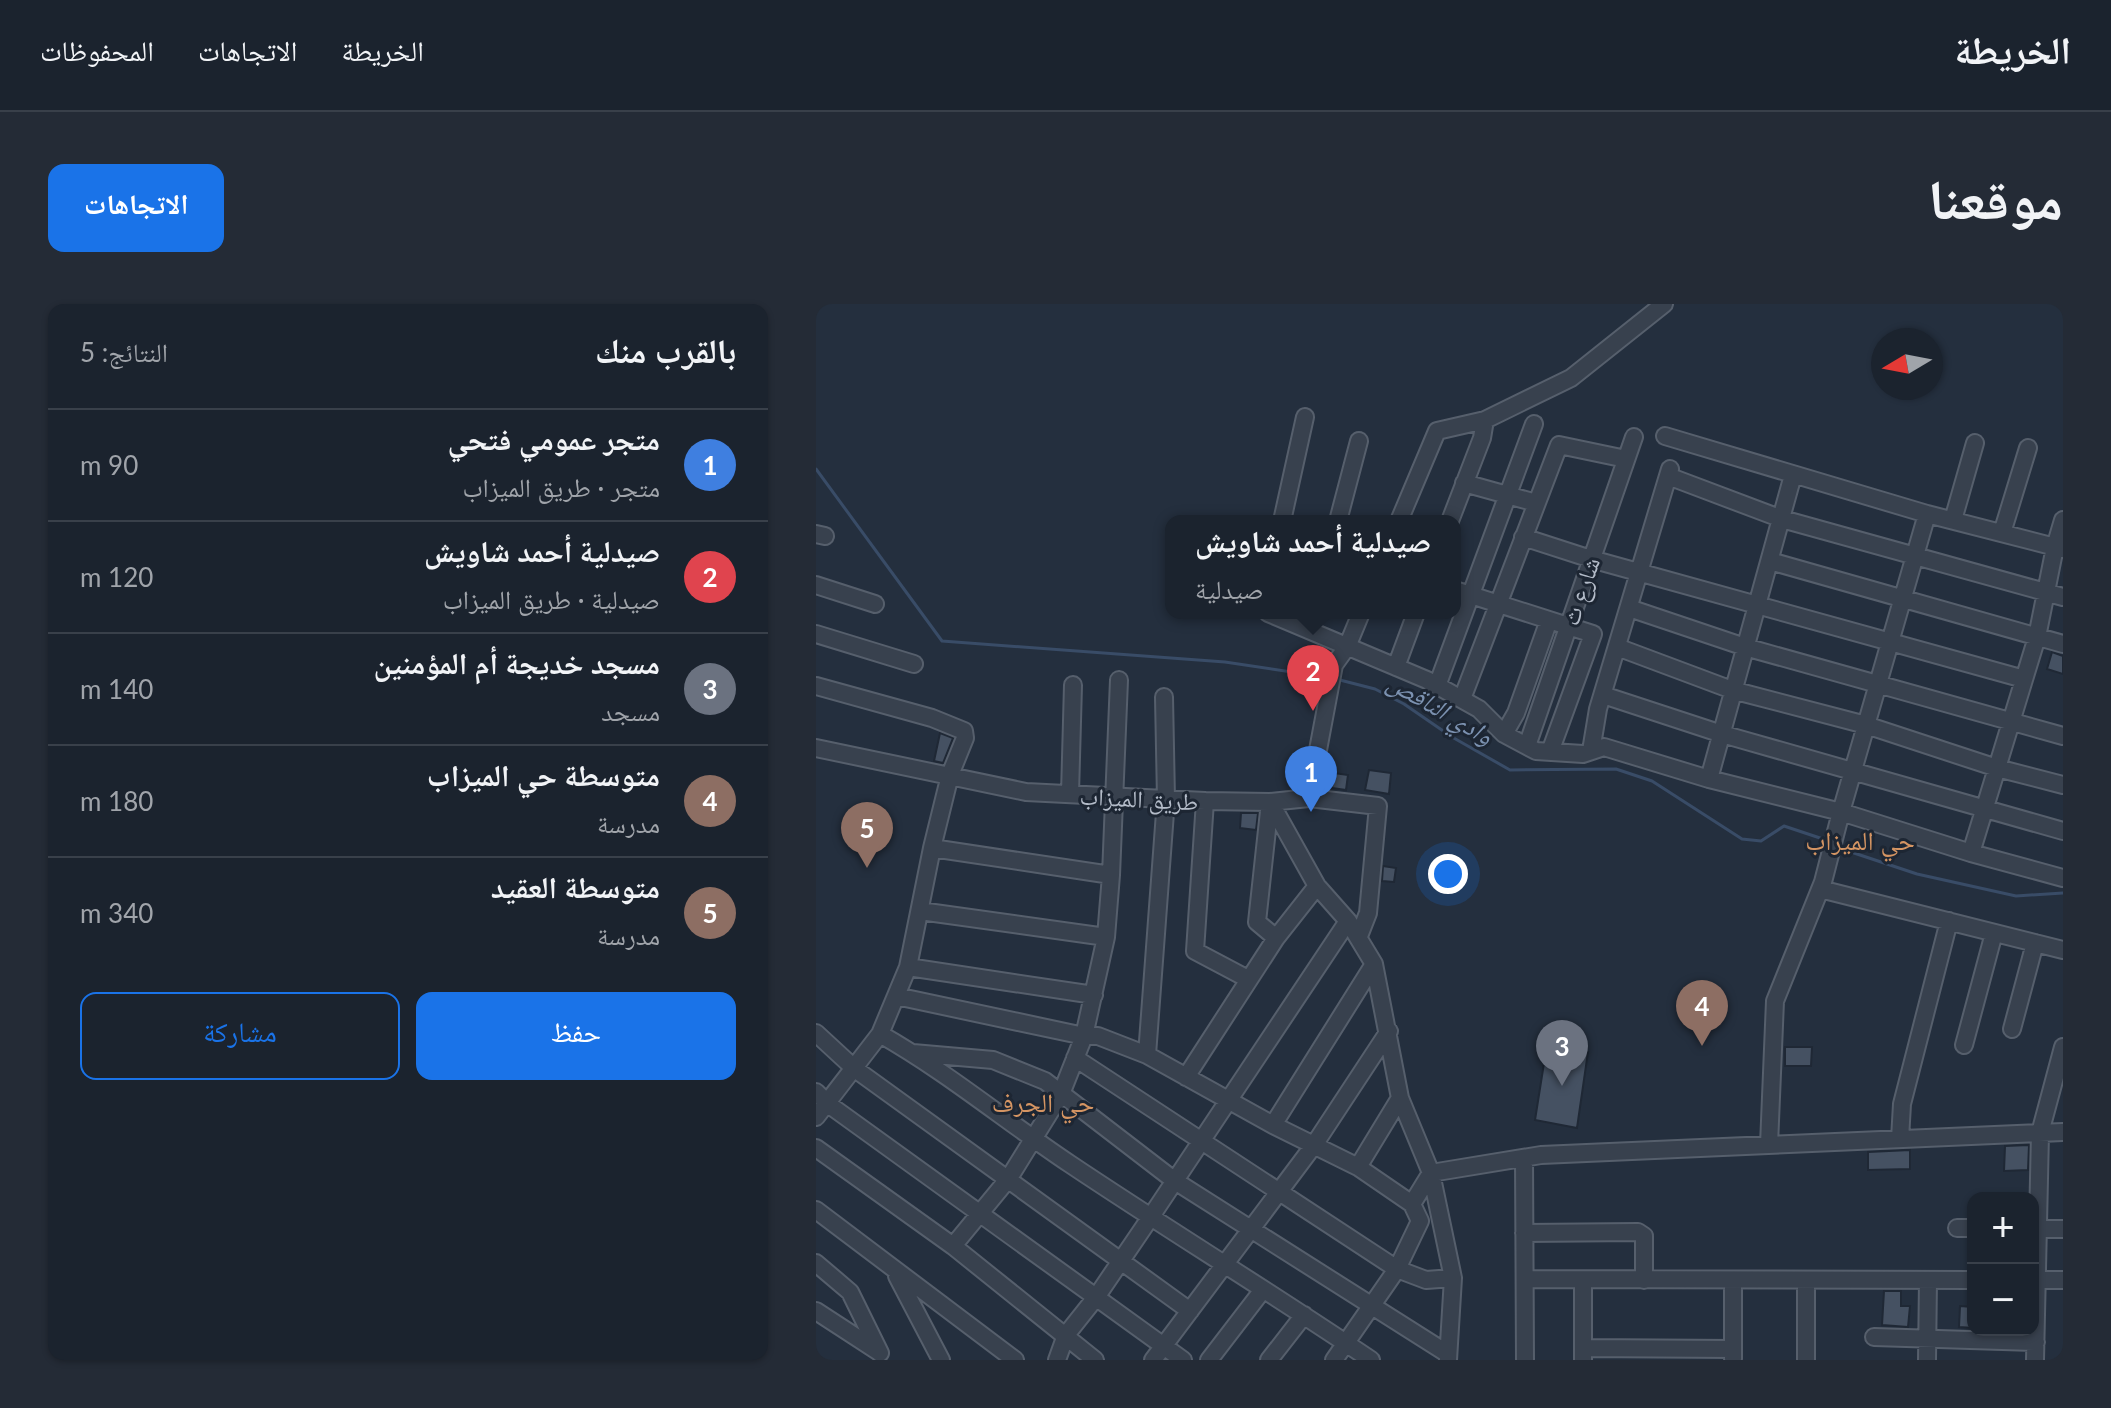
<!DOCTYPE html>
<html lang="ar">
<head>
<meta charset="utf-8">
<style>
  body { margin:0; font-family:Lato,"Noto Naskh Arabic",sans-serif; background:#242b36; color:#f1f3f6; direction:rtl }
  .controls { position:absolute; right:24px; bottom:24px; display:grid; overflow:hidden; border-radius:16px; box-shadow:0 2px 6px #0004 }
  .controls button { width:72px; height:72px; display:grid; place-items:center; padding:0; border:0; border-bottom:2px solid #39404a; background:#1b232e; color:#f1f3f6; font:40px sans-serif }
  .compass { position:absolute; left:1055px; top:24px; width:72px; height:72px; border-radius:50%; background:#1b232e; box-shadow:0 2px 6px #0004; rotate:260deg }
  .you { position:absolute; left:632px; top:570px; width:28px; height:28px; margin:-20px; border:6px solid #fff; border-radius:50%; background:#1a73e8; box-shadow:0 0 0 12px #1a73e833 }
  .badge { display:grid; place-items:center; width:52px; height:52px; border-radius:50%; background:#1a73e8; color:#fff; font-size:26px; font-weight:700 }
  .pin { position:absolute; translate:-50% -66px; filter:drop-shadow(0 2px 4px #0008) }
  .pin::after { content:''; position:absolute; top:42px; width:28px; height:24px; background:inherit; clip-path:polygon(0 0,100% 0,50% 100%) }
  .popup { position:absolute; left:349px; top:211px; width:296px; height:104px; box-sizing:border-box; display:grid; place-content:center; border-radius:16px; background:#1b232e; filter:drop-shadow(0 2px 6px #0005); font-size:26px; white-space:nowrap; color:#a0a4aa }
  .popup b { font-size:30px; color:#f1f3f6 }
  .popup::after { content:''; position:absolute; left:50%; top:100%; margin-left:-16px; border:16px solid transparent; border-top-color:#1b232e }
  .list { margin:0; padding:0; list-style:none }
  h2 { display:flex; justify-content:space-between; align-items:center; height:104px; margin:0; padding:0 32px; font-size:34px }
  h2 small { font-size:26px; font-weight:400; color:#a0a4aa }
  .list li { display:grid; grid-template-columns:52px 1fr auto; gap:24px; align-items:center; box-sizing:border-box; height:112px; padding:0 32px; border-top:2px solid #39404a }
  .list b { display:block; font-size:30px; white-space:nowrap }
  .list p { margin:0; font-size:26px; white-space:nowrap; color:#a0a4aa }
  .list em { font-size:26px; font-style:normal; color:#a0a4aa }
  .actions { display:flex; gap:16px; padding:24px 32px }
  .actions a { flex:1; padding:18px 0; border:2px solid #1a73e8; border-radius:16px; text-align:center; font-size:28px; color:#1a73e8 }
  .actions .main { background:#1a73e8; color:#fff }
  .map { position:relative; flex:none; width:1247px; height:1056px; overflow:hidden; direction:ltr; border-radius:16px }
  header { display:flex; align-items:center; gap:48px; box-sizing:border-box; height:112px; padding:0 40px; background:#1b232e; border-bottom:2px solid #39404a }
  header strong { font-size:38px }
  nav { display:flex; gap:44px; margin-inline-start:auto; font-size:28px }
  .intro { display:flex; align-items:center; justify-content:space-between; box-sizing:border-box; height:192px; padding:0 48px }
  h1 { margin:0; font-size:56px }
  .button { padding:20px 36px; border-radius:16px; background:#1a73e8; color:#fff; font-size:28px; font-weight:700 }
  main { display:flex; gap:48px; padding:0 48px }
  aside { flex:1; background:#1b232e; border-radius:16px; box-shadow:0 2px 6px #0004 }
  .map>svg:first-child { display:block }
</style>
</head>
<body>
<header>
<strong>الخريطة</strong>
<nav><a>الخريطة</a><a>الاتجاهات</a><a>المحفوظات</a></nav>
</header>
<div class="intro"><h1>موقعنا</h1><a class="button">الاتجاهات</a></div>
<main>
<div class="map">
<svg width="1247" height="1056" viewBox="0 0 1247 1056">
  <rect width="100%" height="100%" fill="#242f3e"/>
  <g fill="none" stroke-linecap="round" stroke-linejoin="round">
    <path stroke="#394c67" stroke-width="3" d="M0,165L126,337L409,358L509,373
      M520,375L559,385L588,400L636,433L694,466L800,465L836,477L926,535L945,537L968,522L1007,535
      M1026,545L1101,570L1200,592L1247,589"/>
  </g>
  <path fill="#455162" stroke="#1f2835" stroke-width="2" d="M1236,348L1247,352V370L1231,365Z
    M124,429L137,434L127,459L118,457Z
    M553,466L575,469L573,490L549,486Z
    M518,469L532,471L530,486L516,484Z
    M425,509H442L440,526L424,524Z
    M567,562L580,564L578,578L566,577Z
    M731,740L772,748L761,824L719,816Z
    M969,743H996L995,762H969Z
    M1213,841L1212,866L1188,867L1189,842Z
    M1094,846V865L1052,866V848Z
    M1068,987H1085V1002H1094L1092,1023L1066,1021Z
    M1144,1002L1157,1003V1024L1143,1023Z"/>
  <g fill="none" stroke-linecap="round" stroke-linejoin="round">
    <defs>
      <path id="minor" d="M849,132L1111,210L1247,245
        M852,172L966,215L1247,293
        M648,179L720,199
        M1137,216L1159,139
        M466,217L489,113
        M522,217L543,137
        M583,217L621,127L669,116L755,74L848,0
        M634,217L666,134L669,116
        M1186,229L1212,144
        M0,230L9,232
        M707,233L775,255L1208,375
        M954,257L1247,340
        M0,281L59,300
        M639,286L777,330L734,448
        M813,304L929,343L1247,432
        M452,309L611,376L663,405L688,430L720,447L767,450L788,443L893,475L1025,508L1155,549L1221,333L1239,243L1247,216
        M0,330L98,360
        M801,343L916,386L1050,421L1181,464L1247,481
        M580,363L600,309
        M0,382L116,414L148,427L149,434L134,471L116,544L92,663L64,730L0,813
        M621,382L718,120
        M787,391L906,430L1247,527
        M646,395L743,141L810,155
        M688,430L700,409L733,316
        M711,442L818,133
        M0,444L210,488L389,497L454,498L493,494L518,361L531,343L545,309
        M775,447L782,405L854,165
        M893,475L977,171
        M254,490L257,381
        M493,494L562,502L552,609L543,632
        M389,497L379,647L432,675
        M454,498L501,582L532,617L558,660L584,794L615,869L637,974L632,1056
        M454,498L441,618L460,634
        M116,544L295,571
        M1155,549L1247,574
        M1004,585L1247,646
        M104,607L290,633
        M92,663L278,691
        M80,692L268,732H282L331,751L457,821L542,863L596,900L604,917L581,965L518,1056
        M1196,725L1219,639
        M0,729L39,765L374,1007
        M64,730C131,768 191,818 254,860C354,927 456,989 555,1056
        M1148,741L1178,629
        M97,749L177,756L229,777L359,877L632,1050
        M331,751L350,495L348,393
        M259,754L581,965L610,976L637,974
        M370,773L460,634L501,582
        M0,788L12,800L367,1056
        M457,821L558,660
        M1084,835L1086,800L1133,617
        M953,841L959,697L1007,578L1025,508L1111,210
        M0,844L137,942L279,1056
        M708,854L709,1056
        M542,863L584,794
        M596,900L615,869L725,851L1247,828
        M0,906L199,1056
        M1141,924H1157
        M1217,925H1247
        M708,929L822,928L828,932V976
        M137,942L193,874L245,790L268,732L290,633L295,571L303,376
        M0,959L34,988L64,1049
        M81,972L125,1056
        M709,975L1157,976
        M917,976V1054
        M1217,976H1247
        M990,977V1056
        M0,1007L63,1048
        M1058,1033L1220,1038
        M767,1044L917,1045
        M241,1056L250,1031L281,992L334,914L532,617
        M337,1056L498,841L573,727
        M393,1056L446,987
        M453,1056L488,1011
        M767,1056V976
        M1111,1056L1112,976
        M1219,1056L1224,829L1247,743"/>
    </defs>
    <use href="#minor" stroke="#565f6c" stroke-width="20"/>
    <use href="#minor" stroke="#38414e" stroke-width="16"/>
  </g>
  <g text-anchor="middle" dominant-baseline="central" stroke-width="6" stroke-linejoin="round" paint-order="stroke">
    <g font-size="24" fill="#b4bcc9" stroke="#1d2633">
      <text transform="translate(764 287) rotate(-71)">شارع ث</text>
      <text transform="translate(323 494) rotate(3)">طريق الميزاب</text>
    </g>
    <g font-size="26" font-style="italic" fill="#7c92b1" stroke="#1d2633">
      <text transform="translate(625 404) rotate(30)">وادي الناقص</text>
    </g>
    <g font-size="26" fill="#d59563" stroke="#1d2633">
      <text x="1044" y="536">حي الميزاب</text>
      <text x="227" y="798">حي الجرف</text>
    </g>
  </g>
</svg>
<div class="controls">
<button>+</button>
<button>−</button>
</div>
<svg class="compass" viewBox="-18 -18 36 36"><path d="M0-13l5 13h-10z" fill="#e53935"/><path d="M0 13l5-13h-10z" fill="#a0a4aa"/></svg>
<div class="you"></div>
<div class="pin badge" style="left:495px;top:508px;background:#3f7fe0">1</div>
<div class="pin badge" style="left:497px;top:407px;background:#e0444e">2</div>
<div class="popup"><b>صيدلية أحمد شاويش</b>صيدلية</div>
<div class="pin badge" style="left:746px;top:782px;background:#6b7280">3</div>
<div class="pin badge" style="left:886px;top:742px;background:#8d6e63">4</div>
<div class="pin badge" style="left:51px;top:564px;background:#8d6e63">5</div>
</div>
<aside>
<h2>بالقرب منك<small>النتائج: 5</small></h2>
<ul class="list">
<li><span class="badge" style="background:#3f7fe0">1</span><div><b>متجر عمومي فتحي</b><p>متجر · طريق الميزاب</p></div><em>90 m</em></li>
<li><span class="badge" style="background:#e0444e">2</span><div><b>صيدلية أحمد شاويش</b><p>صيدلية · طريق الميزاب</p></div><em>120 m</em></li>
<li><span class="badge" style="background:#6b7280">3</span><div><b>مسجد خديجة أم المؤمنين</b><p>مسجد</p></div><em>140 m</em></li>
<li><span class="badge" style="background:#8d6e63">4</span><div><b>متوسطة حي الميزاب</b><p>مدرسة</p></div><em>180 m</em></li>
<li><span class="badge" style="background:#8d6e63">5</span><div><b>متوسطة العقيد</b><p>مدرسة</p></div><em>340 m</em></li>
</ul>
<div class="actions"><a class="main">حفظ</a><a>مشاركة</a></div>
</aside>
</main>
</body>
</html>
